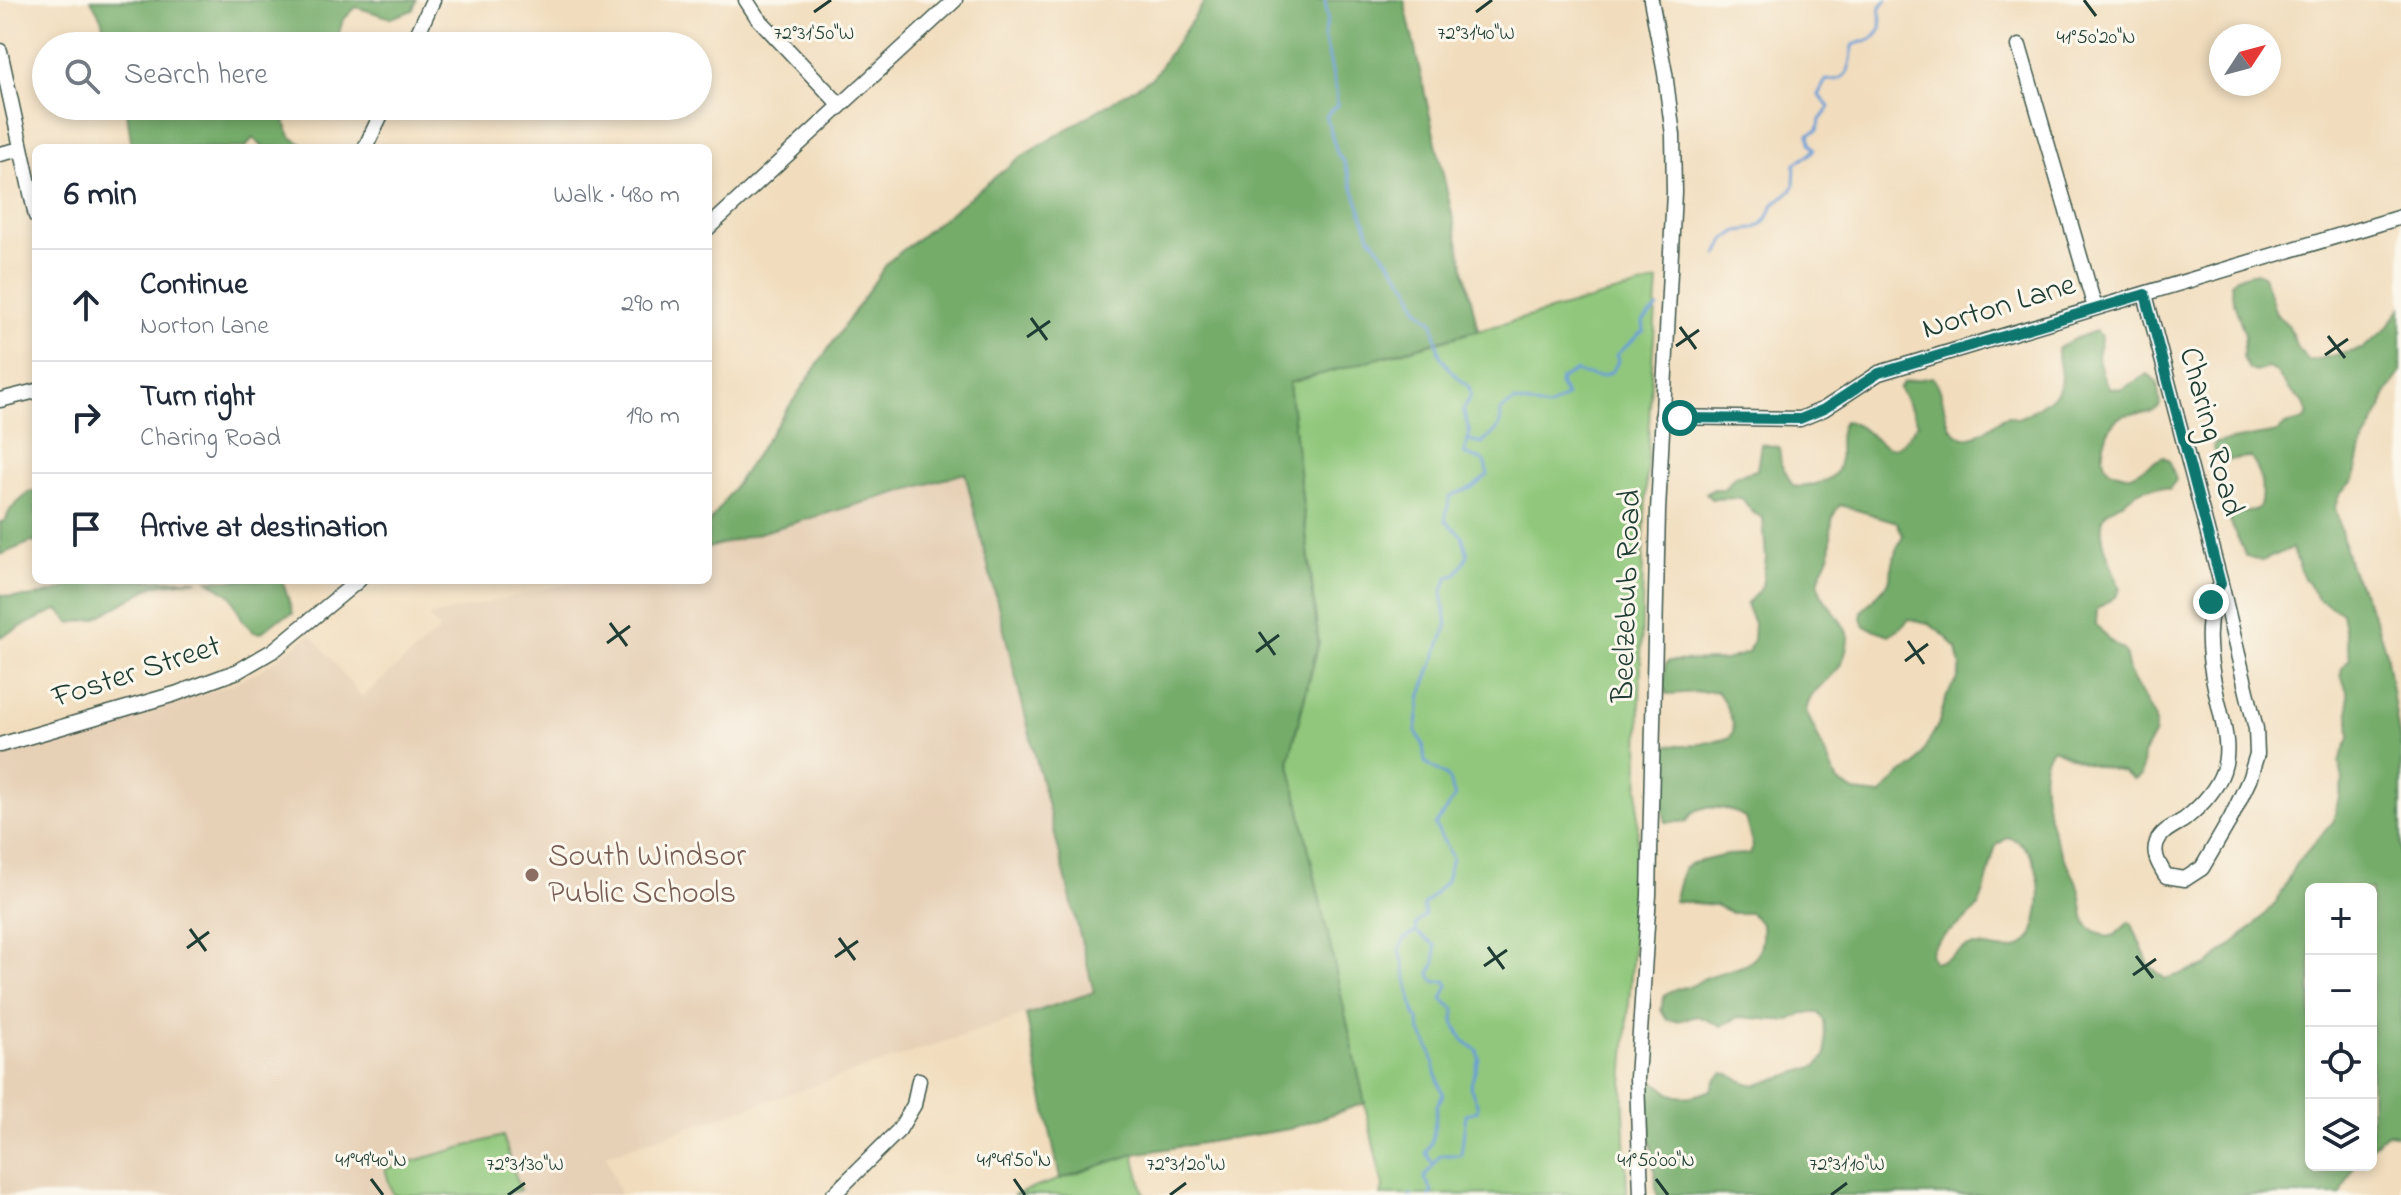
<!DOCTYPE html>
<html lang="en">
<head>
<meta charset="utf-8">
<style>
  body { margin:0; font-family:"Indie Flower",sans-serif; background:#f2f2f3; color:#1f2937 }
  .controls { position:absolute; right:24px; bottom:24px; display:grid; overflow:hidden; border-radius:12px; box-shadow:0 4px 12px #0003 }
  .controls button { width:72px; height:72px; display:grid; place-items:center; padding:0; border:0; border-bottom:2px solid #e0e1e3; background:#fff; color:#1f2937; font:40px sans-serif }
  .compass { position:absolute; left:2209px; top:24px; width:72px; height:72px; border-radius:50%; background:#fff; box-shadow:0 4px 12px #0003; rotate:54deg }
  .stop { position:absolute; width:24px; height:24px; margin:-18px; border:6px solid #0f766e; border-radius:50%; background:#fff }
  .stop.end { background:#0f766e; border-color:#fff; box-shadow:0 2px 8px #0008 }
  .list { margin:0; padding:0; list-style:none }
  h2 { display:flex; justify-content:space-between; align-items:center; height:104px; margin:0; padding:0 32px; font-size:34px }
  h2 small { font-size:26px; font-weight:400; color:#747a83 }
  .list li { display:grid; grid-template-columns:52px 1fr auto; gap:24px; align-items:center; box-sizing:border-box; height:112px; padding:0 32px; border-top:2px solid #e0e1e3 }
  .list b { display:block; font-size:30px; white-space:nowrap }
  .list p { margin:0; font-size:26px; white-space:nowrap; color:#747a83 }
  .list em { font-size:26px; font-style:normal; color:#747a83 }
  .icon { flex:none; width:44px; height:44px; fill:none; stroke:currentColor; stroke-width:2; stroke-linecap:round; stroke-linejoin:round }
  .map { position:relative; flex:none; width:2401px; height:1195px; overflow:hidden }
  .search { position:absolute; background:#fff; box-shadow:0 4px 12px #0003; left:32px; top:32px; width:680px; height:88px; display:flex; align-items:center; gap:20px; box-sizing:border-box; padding:0 28px; border-radius:44px; color:#747a83; font-size:30px }
  .panel { position:absolute; background:#fff; box-shadow:0 4px 12px #0003; left:32px; top:144px; width:680px; height:440px; border-radius:12px }
  .map>svg:first-child { display:block }
</style>
</head>
<body>
<div class="map">
<svg width="2401" height="1195" viewBox="0 0 2401 1195">
  <rect width="100%" height="100%" fill="#fbf7ec"/>
  <filter id="ink" filterUnits="userSpaceOnUse"><feTurbulence type="fractalNoise" baseFrequency=".0125" numOctaves="2"/><feDisplacementMap in="SourceGraphic" scale="16" xChannelSelector="R" yChannelSelector="G"/><feConvolveMatrix kernelMatrix="1 2 1 2 8 2 1 2 1" color-interpolation-filters="sRGB"/></filter>
  <filter id="wash" filterUnits="userSpaceOnUse"><feTurbulence type="fractalNoise" baseFrequency=".006" numOctaves="4" result="noise"/><feDisplacementMap in="SourceGraphic" scale="32" xChannelSelector="R" yChannelSelector="G"/><feGaussianBlur stdDeviation="1.8" result="paint"/><feColorMatrix in="noise" values="0 0 0 0 0 0 0 0 0 0 0 0 0 0 0 0 0 1.4 0 .05"/><feComposite in="paint" operator="in"/></filter>
  <g filter="url(#wash)">
    <rect width="100%" height="100%" fill="#f1ddbd"/>
    <path fill="#e6d0b6" d="M965,473L1094,992L606,1155L620,1195H0V757L230,685L261,670L311,634L362,697L440,630L428,617L582,580H708V548Z"/>
    <path fill="#90c77b" stroke="#588258" stroke-width="2" d="M1658,281L1651,379L1643,559L1636,906L1623,1085L1627,1194L1381,1195L1383,1187L1289,760L1319,643L1289,383Z
      M503,1136L520,1190L501,1195H393L385,1169Z
      M1134,1154L1144,1195H1013Z"/>
    <path fill="#74ac6b" stroke="#4a7450" stroke-width="2" fill-rule="evenodd" d="M91,0H416L413,10L391,18L356,7L343,20L335,46H110L101,18Z
      M1206,0H1404L1478,330L1289,383L1318,642L1289,760L1365,1103L1289,1129L1134,1154L1060,1179L1026,1015L1094,992L965,473L708,548V525L888,262L1019,158L1153,77Z
      M126,106H279L290,136L308,148H264L253,138L245,148H132Z
      M2257,272L2264,276L2276,314L2289,326L2297,348L2309,361L2362,349L2386,329L2401,308V372L2387,392L2381,410L2361,448L2354,480L2339,495L2335,507L2349,564L2375,618L2386,652L2401,747V1135L2388,1133L2371,1147V889H2311V1165H2354L2341,1195H1657L1646,1099L1649,1082C1660,1081 1662,1090 1671,1094C1684,1100 1700,1095 1711,1090L1716,1079L1723,1073C1735,1075 1745,1085 1757,1085L1817,1066L1826,1056L1824,1020L1819,1013H1803L1788,1021L1739,1017L1721,1026L1698,1016L1677,1021L1667,1020L1661,1010C1663,1004 1662,998 1667,993C1673,988 1683,988 1691,986C1697,984 1701,979 1707,977C1739,965 1766,970 1762,924L1750,913H1732L1715,905L1674,901L1683,869L1689,864L1726,855L1750,854L1753,846L1745,818C1735,809 1706,803 1694,812C1691,815 1689,819 1686,822H1666L1660,798L1667,745C1683,747 1688,746 1705,743C1725,740 1742,740 1729,713C1725,705 1723,697 1716,691L1667,694L1664,686L1665,665L1669,661L1725,660L1748,653L1753,640L1754,623L1746,605L1762,587L1766,558L1763,518L1752,512L1742,498L1711,499L1706,493L1714,489H1724L1735,476L1757,470L1761,444L1779,447L1781,464L1793,486C1801,488 1804,486 1812,485C1858,474 1829,446 1844,421C1878,426 1887,477 1918,422L1899,388L1904,382L1932,377C1947,391 1940,419 1956,433C1973,447 1991,423 2005,417C2012,414 2010,418 2017,418C2024,417 2055,397 2058,391C2065,378 2057,363 2058,349C2067,341 2084,335 2096,331L2102,336L2097,355L2104,379L2110,388L2122,389L2148,374L2157,382L2160,405C2150,420 2128,407 2115,421C2103,434 2094,469 2118,473C2122,474 2126,476 2131,475C2142,471 2153,461 2164,457L2170,462L2176,480L2169,489C2150,484 2139,489 2124,501C2118,506 2107,509 2104,516C2095,534 2115,572 2120,589L2116,596L2097,609L2096,624L2108,639L2125,652L2129,672L2155,719V733L2143,755L2141,776L2134,780L2122,772L2082,762L2053,748C2033,767 2049,820 2057,843C2063,858 2073,872 2079,888C2083,899 2081,914 2087,924C2092,931 2100,933 2107,937L2115,935L2129,922L2132,924L2149,965L2165,979L2206,966L2255,925L2276,902L2295,865L2333,822L2343,780L2339,761L2350,738L2348,694L2341,675L2342,667L2350,659L2342,613L2318,599L2304,578L2292,548L2262,561L2246,556L2230,521L2235,513L2255,510L2260,506C2264,489 2261,470 2250,457L2219,461L2213,446L2215,443L2277,432L2286,425L2304,420L2308,415L2304,403L2289,390L2275,371L2268,368L2256,372L2249,369L2243,358L2245,335L2233,300L2231,283L2237,277ZM1840,505L1897,522L1903,536L1896,550L1889,582L1862,611L1861,619L1864,626L1889,635L1903,626L1909,619L1928,623L1946,637L1957,649L1961,667L1957,681L1947,695L1938,725L1916,765L1901,774L1880,795L1855,792L1838,782L1806,711C1813,677 1844,684 1848,639C1849,628 1827,605 1821,593C1813,577 1827,566 1830,552C1833,534 1827,519 1840,505ZM2008,837C2041,847 2043,892 2037,918C2035,927 2035,935 2028,941C2005,960 1988,941 1968,947C1955,951 1949,962 1934,962L1930,955C1936,933 1966,926 1978,906C1989,887 1988,866 1996,846Z
      M29,492H36V543L31,542L0,555V522L5,521L10,510Z
      M77,580H198L155,585L95,619L70,623L60,611L56,610L0,637V594C18,602 63,594 77,580Z
      M208,580H282L293,613L275,621L261,633L254,632L243,621L231,596Z"/>
    <g fill="none" stroke-linecap="round" stroke-linejoin="round">
      <path stroke="#6b9dd6" stroke-width="3" d="M1325,0L1328,18L1324,35L1336,90L1337,105L1326,116L1337,153L1344,162L1370,236L1410,288L1418,309L1433,322L1439,353L1450,370L1469,387L1471,395L1463,410L1470,433L1464,454L1484,461L1488,475L1473,487L1450,496L1445,520L1462,536L1468,555L1456,575L1448,577L1442,593L1447,625L1421,695L1416,732L1423,744L1425,762L1448,777L1455,797L1435,825L1452,858L1446,881L1423,906L1425,915L1416,924V932L1404,939L1400,949L1415,1015L1419,1020C1418,1034 1430,1044 1432,1056C1435,1069 1437,1081 1443,1094L1437,1106L1433,1138L1426,1153L1433,1164
        M1718,255L1725,240L1738,231L1754,229L1761,225L1767,219L1773,205L1791,191L1794,185L1795,163L1808,156L1814,149L1810,143L1809,134L1818,130L1820,120L1830,107L1818,95L1826,80C1849,83 1852,65 1852,46C1862,40 1874,42 1880,30C1886,19 1872,12 1887,0
        M1468,440L1482,443C1494,434 1504,427 1500,411L1515,401L1548,408L1567,396L1560,385L1561,379L1576,371C1592,378 1612,381 1618,360L1616,355L1644,330L1643,321L1658,308
        M1416,932L1435,945V963L1430,972L1431,977L1436,982L1446,981L1448,985L1442,999L1455,1010L1453,1021L1464,1041L1477,1050L1479,1058L1470,1087L1477,1103V1111L1466,1114L1461,1155H1441L1426,1175L1425,1179L1433,1192L1430,1195
        M1410,1195H1412"/>
    </g>
  </g>
  <g filter="url(#ink)">
    <g fill="none" stroke-linecap="round" stroke-linejoin="round">
      <defs>
        <path id="minor" d="M746,0L757,17L840,105
          M412,46L433,0
          M2019,46L2095,308
          M0,51L36,216
          M365,148L385,106
          M0,154L21,149
          M708,228L955,0
          M2145,294L2221,584
          M0,400L36,391
          M1662,417L1800,419L1824,409L1879,373L2401,217
          M2221,584L2256,729L2257,754L2249,780L2231,818L2202,868L2185,879L2166,876C2160,866 2152,855 2157,842C2162,830 2175,826 2185,819C2201,806 2216,791 2223,771C2232,745 2221,718 2216,692C2208,656 2203,617 2221,584Z
          M0,745L175,694L238,671L274,650L359,580
          M833,1195L899,1130L914,1105L919,1080
          M1641,1195L1637,1078L1649,895L1658,511L1674,192L1673,135L1665,73L1651,0"/>
      </defs>
      <use href="#minor" stroke="#3e5549" stroke-width="17"/>
      <use href="#minor" stroke="#fff" stroke-width="14"/>
    </g>
  </g>
  <g fill="none" stroke-linecap="round" stroke-linejoin="round" filter="url(#ink)">
    <path stroke="#0f766e" stroke-width="10" d="M1680,418L1800,419L1824,409L1879,373L2145,294L2221,584L2211,602"/>
  </g>
  <path fill="none" stroke="#1f3d34" stroke-width="3" d="M2084,0L2096,16M814,12L831,0M1476,12L1492,0M1031,318L1047,340M1680,327L1696,349M2328,336L2345,358M1027,337L1050,321M1676,346L1699,330M2325,355L2348,339M610,623L627,646M1259,632L1275,655M1908,641L1924,664M607,643L630,626M1256,652L1279,635M1905,661L1928,644M190,929L206,951M839,938L855,960M1488,947L1504,969M187,948L209,932M2136,956L2153,978M835,957L858,941M1484,966L1507,950M2133,975L2156,959M371,1179L383,1195M1014,1179L1025,1195M1656,1179L1668,1195M508,1195L525,1183M1170,1195L1186,1183M1831,1195L1847,1183"/>
  <circle fill="#8d6e63" stroke="#fbf7ec" stroke-width="3" cx="532" cy="875" r="8"/>
  <g text-anchor="middle" dominant-baseline="central" stroke-width="6" stroke-linejoin="round" paint-order="stroke">
    <g font-size="32" fill="#1f3d34" stroke="#fbf7ec">
      <text transform="translate(1999 308) rotate(-17)">Norton Lane</text>
      <text transform="translate(2210 432) rotate(75)">Charing Road</text>
      <text transform="translate(1628 596) rotate(-88)">Beelzebub Road</text>
      <text transform="translate(137 673) rotate(-18)">Foster Street</text>
    </g>
    <g font-size="32" fill="#785e54" stroke="#fbf7ec" text-anchor="start">
      <text x="548" y="857">South Windsor<tspan x="548" dy="37">Public Schools</tspan></text>
    </g>
  </g>
  <g font-size="20" text-anchor="middle" fill="#1f3d34" stroke="#fbf7ec" stroke-width="6" stroke-linejoin="round" paint-order="stroke">
    <text x="814" y="39">72°31'50"W</text>
    <text x="1476" y="39">72°31'40"W</text>
    <text x="2096" y="43">41°50'20"N</text>
    <text x="371" y="1166">41°49'40"N</text>
    <text x="1014" y="1166">41°49'50"N</text>
    <text x="1656" y="1166">41°50'00"N</text>
    <text x="525" y="1170">72°31'30"W</text>
    <text x="1186" y="1170">72°31'20"W</text>
    <text x="1847" y="1170">72°31'10"W</text>
  </g>
</svg>
<div class="controls">
<button>+</button>
<button>−</button>
<button><svg class="icon" aria-label="locate" viewBox="0 0 24 24"><circle cx="12" cy="12" r="6"/><path d="M12 2v4M12 18v4M2 12h4M18 12h4"/></svg></button>
<button><svg class="icon" aria-label="layers" viewBox="0 0 24 24"><path d="M12 4l9 5-9 5-9-5zM3 14l9 5 9-5"/></svg></button>
</div>
<svg class="compass" viewBox="-18 -18 36 36"><path d="M0-13l5 13h-10z" fill="#e53935"/><path d="M0 13l5-13h-10z" fill="#747a83"/></svg>
<div class="stop" style="left:1680px;top:418px"></div>
<div class="stop end" style="left:2211px;top:602px"></div>
<div class="search"><svg class="icon" aria-label="search" viewBox="0 0 24 24"><circle cx="10" cy="10" r="6"/><path d="M15 15l6 6"/></svg>Search here</div>
<section class="panel">
<h2>6 min<small>Walk · 480 m</small></h2>
<ul class="list">
<li><svg class="icon" aria-label="ahead" viewBox="0 0 24 24"><path d="M12 20V5M6 11l6-6 6 6"/></svg><div><b>Continue</b><p>Norton Lane</p></div><em>290 m</em></li>
<li><svg class="icon" aria-label="right" viewBox="0 0 24 24"><path d="M7 20v-9h11M14 6l5 5-5 5"/></svg><div><b>Turn right</b><p>Charing Road</p></div><em>190 m</em></li>
<li><svg class="icon" aria-label="arrive" viewBox="0 0 24 24"><path d="M6 21V4h12l-3 4 3 4H6"/></svg><div><b>Arrive at destination</b></div></li>
</ul>
</section>
</div>
</body>
</html>
